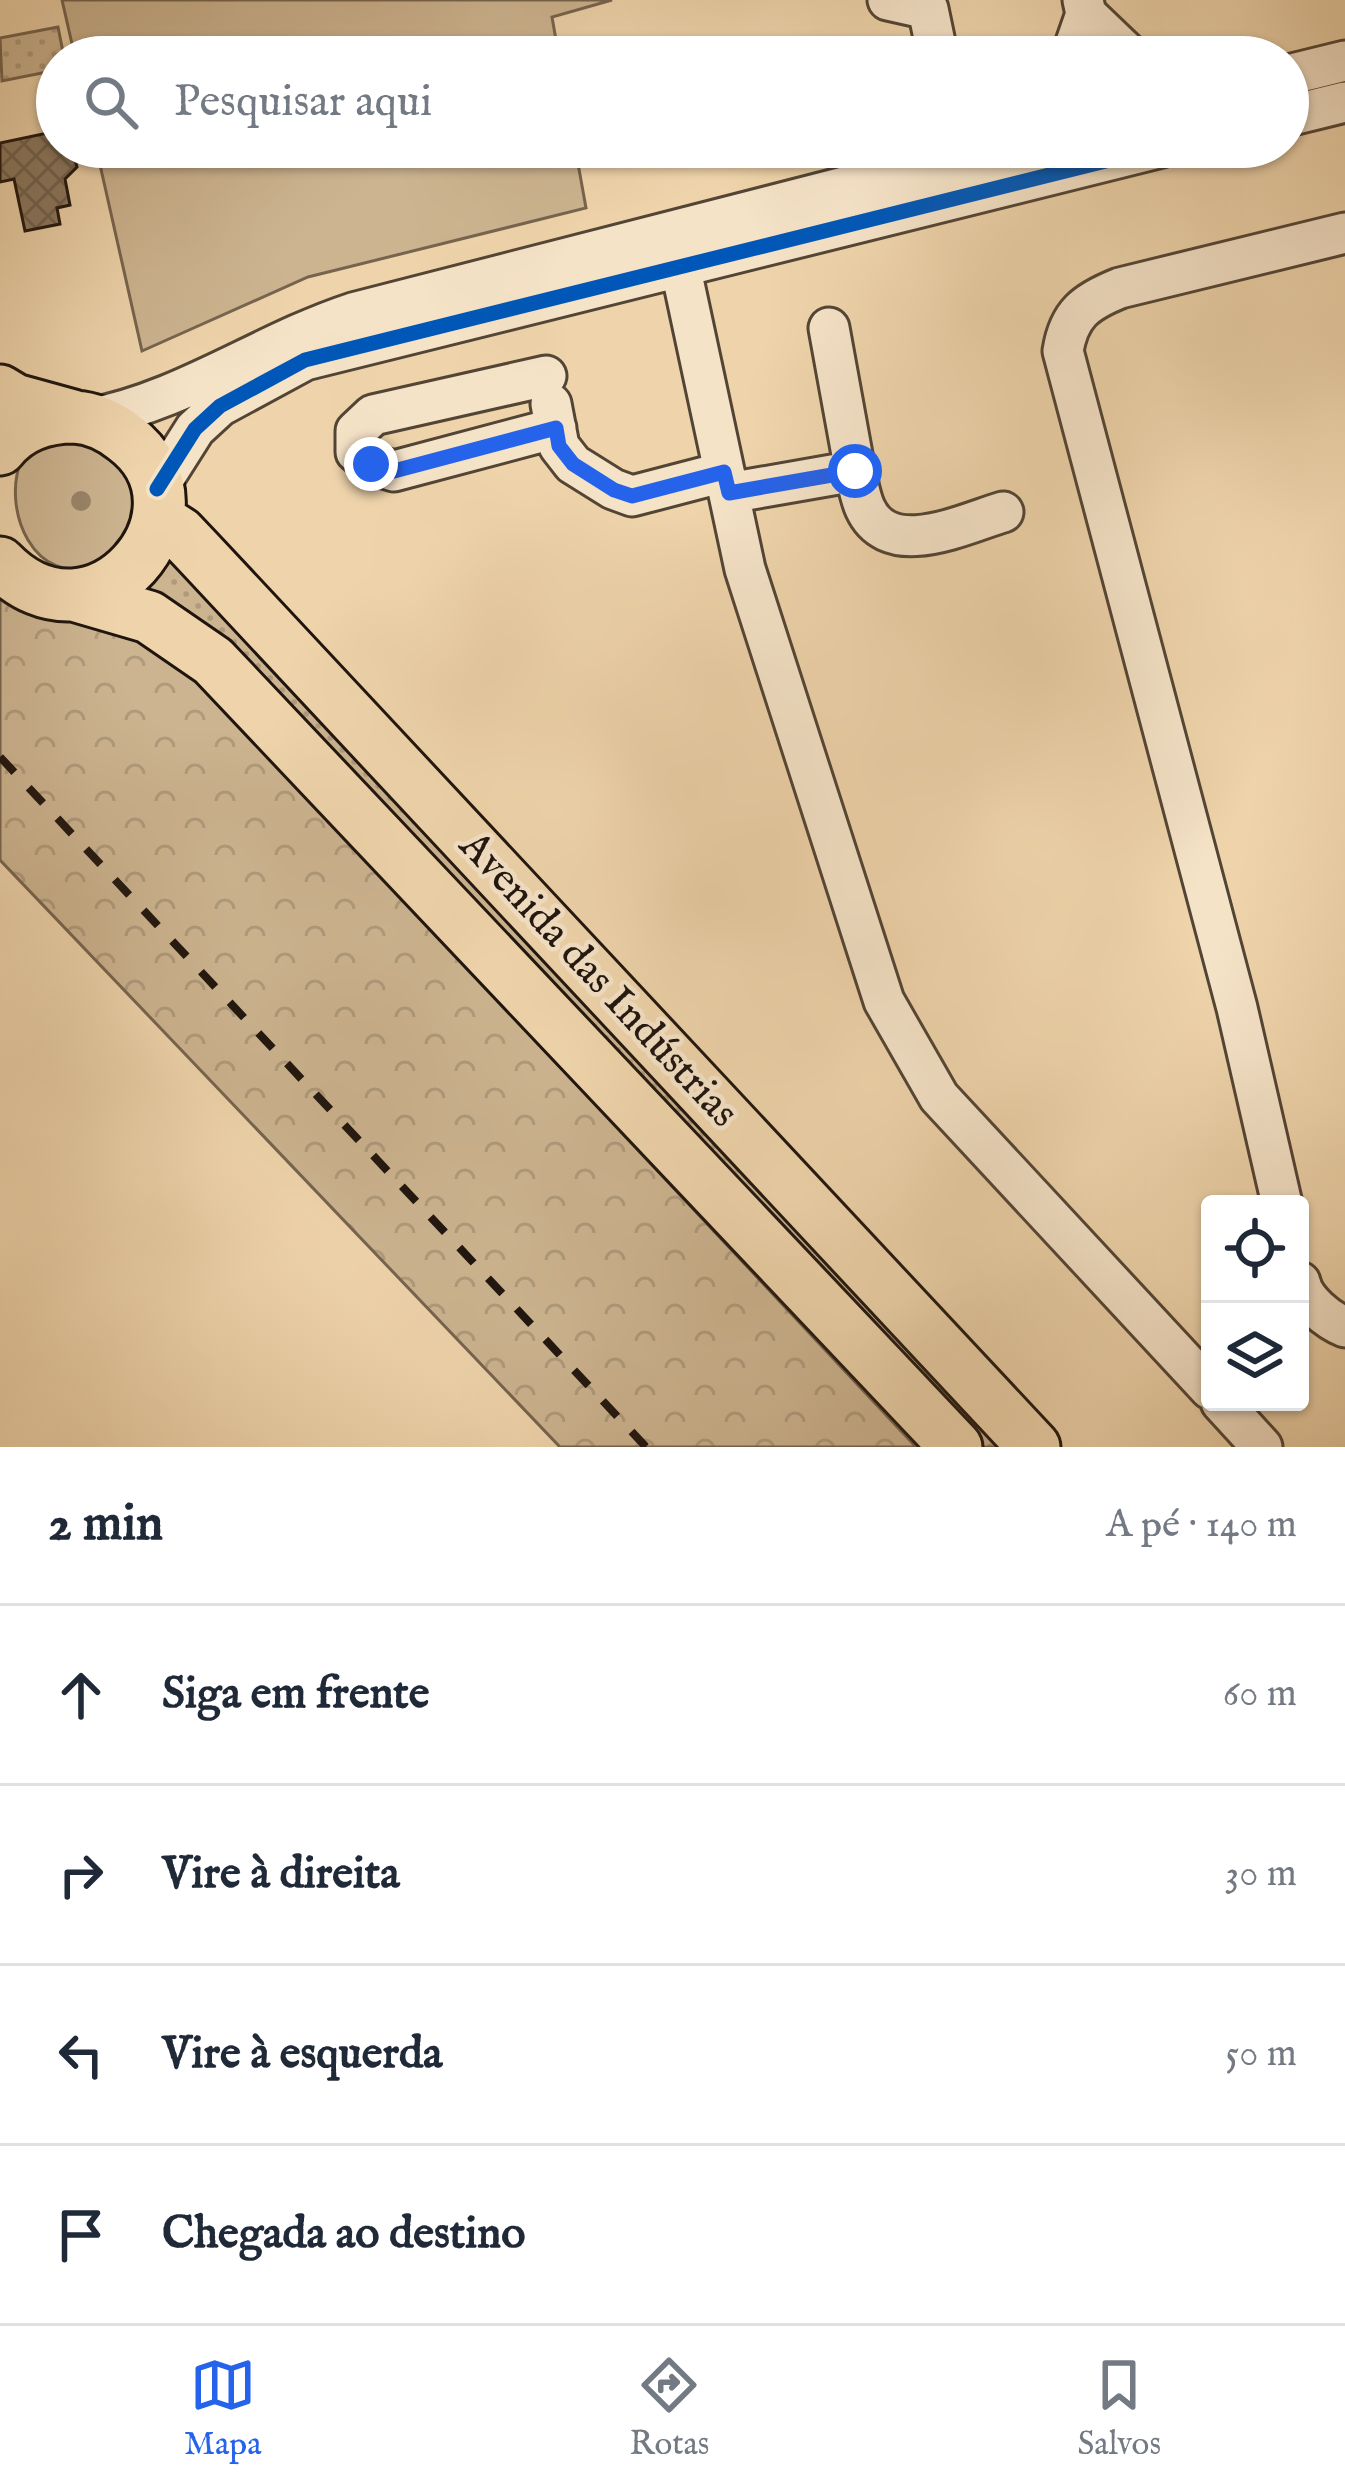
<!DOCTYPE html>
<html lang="pt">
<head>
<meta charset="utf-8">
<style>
  body { margin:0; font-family:"IM FELL English",serif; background:#f2f2f3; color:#1f2937 }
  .controls { position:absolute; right:36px; bottom:36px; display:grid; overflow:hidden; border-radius:12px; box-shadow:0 3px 9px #0004 }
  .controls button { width:108px; height:108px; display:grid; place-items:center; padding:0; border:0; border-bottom:3px solid #e0e1e3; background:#fff; color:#1f2937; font:60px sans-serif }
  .stop { position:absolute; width:36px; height:36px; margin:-27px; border:9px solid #2563eb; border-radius:50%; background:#fff }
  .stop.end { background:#2563eb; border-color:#fff; box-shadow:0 3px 12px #0008 }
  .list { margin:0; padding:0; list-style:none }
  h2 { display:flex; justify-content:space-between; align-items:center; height:156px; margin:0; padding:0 48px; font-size:51px }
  h2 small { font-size:39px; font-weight:400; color:#747a83 }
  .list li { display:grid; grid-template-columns:78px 1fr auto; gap:36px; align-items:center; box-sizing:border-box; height:180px; padding:0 48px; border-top:3px solid #e0e1e3 }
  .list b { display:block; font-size:45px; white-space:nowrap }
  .list em { font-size:39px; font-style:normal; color:#747a83 }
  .icon { flex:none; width:66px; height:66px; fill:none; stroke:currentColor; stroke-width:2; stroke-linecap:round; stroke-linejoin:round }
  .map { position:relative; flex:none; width:1345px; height:1447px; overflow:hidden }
  .search { position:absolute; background:#fff; box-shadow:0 3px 9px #0004; left:36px; right:36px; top:36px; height:132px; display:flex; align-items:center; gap:30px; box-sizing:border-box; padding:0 42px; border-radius:66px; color:#747a83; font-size:45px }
  .sheet { height:876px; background:#fff }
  nav { display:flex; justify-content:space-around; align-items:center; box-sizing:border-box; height:168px; border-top:3px solid #e0e1e3; background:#fff; font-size:33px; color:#747a83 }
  nav a { display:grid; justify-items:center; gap:6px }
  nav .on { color:#2563eb }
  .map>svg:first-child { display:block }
</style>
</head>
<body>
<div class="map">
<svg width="1345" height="1447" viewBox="0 0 1345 1447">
  <defs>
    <pattern id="forest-crowns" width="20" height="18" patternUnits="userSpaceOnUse" patternTransform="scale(3)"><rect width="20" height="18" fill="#ccb490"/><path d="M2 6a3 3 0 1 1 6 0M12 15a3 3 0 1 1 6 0" fill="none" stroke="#af9a7b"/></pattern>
    <pattern id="park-dots" width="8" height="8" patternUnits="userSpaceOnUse" patternTransform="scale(3)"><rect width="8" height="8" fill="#ccb490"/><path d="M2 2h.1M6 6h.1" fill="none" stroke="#af9a7b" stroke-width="1.8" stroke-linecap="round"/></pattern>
    <pattern id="building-cross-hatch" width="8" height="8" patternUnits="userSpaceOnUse" patternTransform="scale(3)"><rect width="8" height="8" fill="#8b7860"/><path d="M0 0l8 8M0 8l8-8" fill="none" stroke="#71614e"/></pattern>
  </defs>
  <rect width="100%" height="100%" fill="#efd4ab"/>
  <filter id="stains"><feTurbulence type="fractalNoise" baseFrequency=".00167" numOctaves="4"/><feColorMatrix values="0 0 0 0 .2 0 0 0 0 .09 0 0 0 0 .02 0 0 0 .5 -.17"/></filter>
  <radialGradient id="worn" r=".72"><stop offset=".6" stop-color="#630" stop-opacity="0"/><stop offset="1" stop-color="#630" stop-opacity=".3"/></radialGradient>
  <path fill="#ccb490" stroke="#76644f" stroke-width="3" d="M62,0H612L552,17L559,57H75Z
    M96,147H575L586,208L308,277L142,351Z
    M52,437L112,441L143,519C131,532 114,558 97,565C35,589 0,510 22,458C29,450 42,443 52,437Z"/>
  <path fill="url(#forest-crowns)" stroke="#76644f" stroke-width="3" d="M0,590L162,650L182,663L916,1447H560L0,860Z"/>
  <path fill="url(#park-dots)" stroke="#76644f" stroke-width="3" d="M58,27L64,57H57V70L2,81L0,38Z
    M174,546L1025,1447H977L189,612L171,601L134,590L154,582Z"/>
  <path fill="url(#building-cross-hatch)" stroke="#1f150e" stroke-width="3" d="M52,132L57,135V147H72L77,167L65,179L70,205L57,208L60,224L25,231L14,179L0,182V143Z"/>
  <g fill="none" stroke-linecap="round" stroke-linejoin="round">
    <defs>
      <path id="minor" d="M888,0L928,9L938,57
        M1086,14L1131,57
        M1071,57L1086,14L1083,0
        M1288,75L1345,61
        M1288,116L1345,102
        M680,265L745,569L884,1001L939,1097L1210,1389
        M546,376L373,415L356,431V452L371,464L394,471L556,428
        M551,404L559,446L573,464L613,489L632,496L724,472
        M88,419C182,402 262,343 353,313L1000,147
        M855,471C858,483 860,497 865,508C889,561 963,524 1003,512
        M157,489L195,429L220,406L305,360L1162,147
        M729,493L855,471L829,328
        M1282,1204L1237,1008L1063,351C1069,314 1085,302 1120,288L1345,233
        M1300,1282C1304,1301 1328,1320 1345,1327
        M1221,1402L1262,1447"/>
      <path id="major" d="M0,391L15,400L73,416
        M0,449C18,426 46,417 74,417C93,418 110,426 125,438C221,510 95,661 0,563
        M158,519L180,533L198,552L1034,1447
        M77,596L149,617L213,661L956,1447"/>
    </defs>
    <use href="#minor" stroke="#534535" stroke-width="45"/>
    <use href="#major" stroke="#1f150e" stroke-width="57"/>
    <use href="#minor" stroke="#f5e3c8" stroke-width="39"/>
    <use href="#major" stroke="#efd4ab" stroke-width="51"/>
    <path stroke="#1f150e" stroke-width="8" stroke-dasharray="21 21" stroke-linecap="butt" d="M0,757L646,1447"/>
    <defs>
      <path id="cycleway" d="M157,489L195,429L220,406L305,360L1162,147"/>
    </defs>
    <use href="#cycleway" stroke="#f5e3c8" stroke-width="22"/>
    <use href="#cycleway" stroke="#0057b8" stroke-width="15"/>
  </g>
  <circle fill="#99856a" cx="81" cy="501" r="10"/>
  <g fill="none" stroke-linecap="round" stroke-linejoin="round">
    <path stroke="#2563eb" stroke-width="15" d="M371,464L394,471L556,428L559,446L573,464L614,490L632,496L724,472L729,493L855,471"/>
  </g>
  <g text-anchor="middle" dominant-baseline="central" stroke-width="9" stroke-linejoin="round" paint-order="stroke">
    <g font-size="42" fill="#1f150e" stroke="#f5e3c8">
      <text transform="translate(598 980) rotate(47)">Avenida das Indústrias</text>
    </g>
  </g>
  <rect width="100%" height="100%" filter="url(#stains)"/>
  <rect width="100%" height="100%" fill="url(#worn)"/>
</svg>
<div class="controls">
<button><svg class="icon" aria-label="locate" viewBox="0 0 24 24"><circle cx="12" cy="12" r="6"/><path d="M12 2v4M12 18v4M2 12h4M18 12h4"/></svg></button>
<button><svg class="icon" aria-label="layers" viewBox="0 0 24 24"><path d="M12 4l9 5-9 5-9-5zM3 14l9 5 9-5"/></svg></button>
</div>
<div class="stop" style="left:855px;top:471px"></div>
<div class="stop end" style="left:371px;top:464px"></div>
<div class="search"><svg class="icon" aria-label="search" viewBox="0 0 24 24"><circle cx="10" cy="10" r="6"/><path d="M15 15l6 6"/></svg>Pesquisar aqui</div>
</div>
<section class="sheet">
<h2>2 min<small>A pé · 140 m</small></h2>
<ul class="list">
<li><svg class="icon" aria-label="ahead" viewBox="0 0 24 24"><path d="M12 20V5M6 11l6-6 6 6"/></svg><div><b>Siga em frente</b></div><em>60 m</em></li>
<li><svg class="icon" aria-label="right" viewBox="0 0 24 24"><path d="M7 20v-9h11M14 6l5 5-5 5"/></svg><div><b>Vire à direita</b></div><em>30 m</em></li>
<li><svg class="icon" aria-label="left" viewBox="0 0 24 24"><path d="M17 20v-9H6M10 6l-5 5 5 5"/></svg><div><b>Vire à esquerda</b></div><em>50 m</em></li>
<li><svg class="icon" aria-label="arrive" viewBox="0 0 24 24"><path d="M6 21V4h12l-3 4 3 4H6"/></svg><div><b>Chegada ao destino</b></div></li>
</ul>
</section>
<nav>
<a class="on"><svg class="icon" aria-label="map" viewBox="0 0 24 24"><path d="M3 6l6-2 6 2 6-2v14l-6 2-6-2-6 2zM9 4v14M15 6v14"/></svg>Mapa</a>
<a><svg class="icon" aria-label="directions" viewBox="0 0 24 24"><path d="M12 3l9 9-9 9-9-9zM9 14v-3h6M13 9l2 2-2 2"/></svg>Rotas</a>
<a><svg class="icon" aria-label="saved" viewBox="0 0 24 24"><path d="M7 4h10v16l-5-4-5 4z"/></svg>Salvos</a>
</nav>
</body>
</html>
